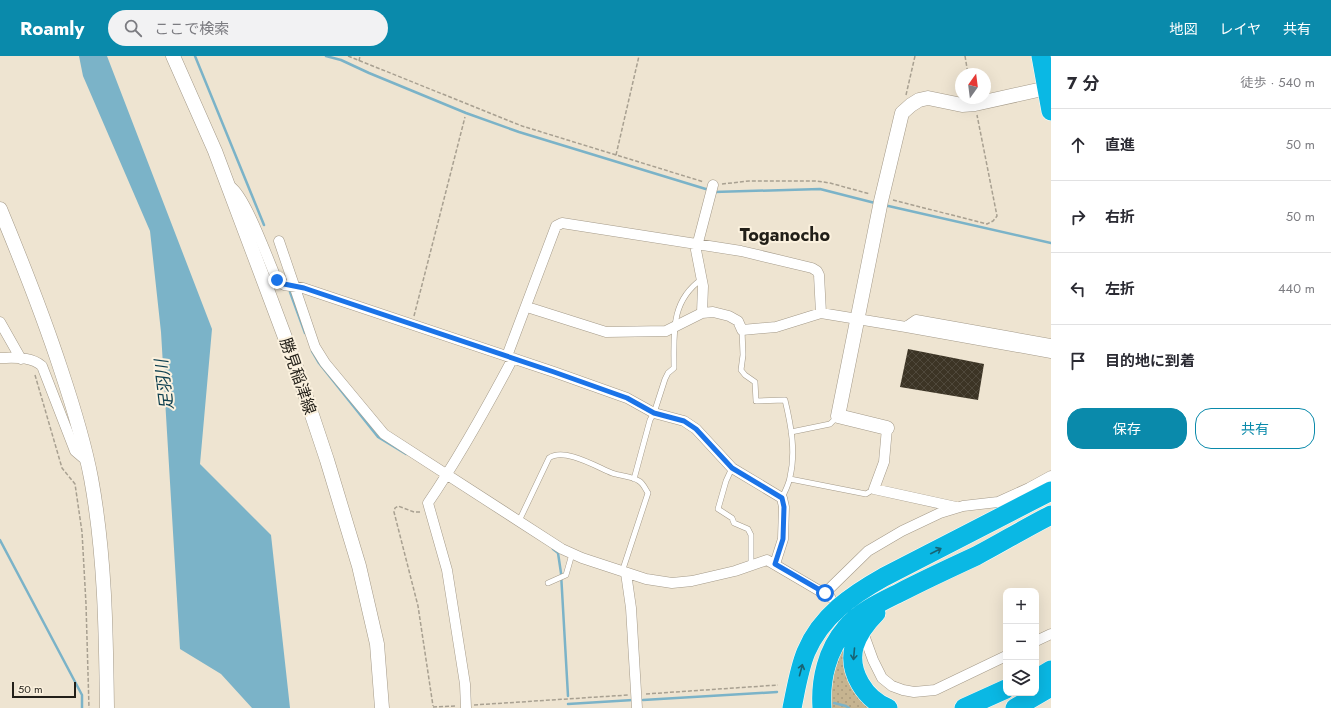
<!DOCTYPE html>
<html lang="ja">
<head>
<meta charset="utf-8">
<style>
  body { margin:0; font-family:Jost,"Noto Sans JP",sans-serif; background:#f2f2f3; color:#2b2b33 }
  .controls { position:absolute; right:12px; bottom:12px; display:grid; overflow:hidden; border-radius:8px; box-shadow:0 4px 16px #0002 }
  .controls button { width:36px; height:36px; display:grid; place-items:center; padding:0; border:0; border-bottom:1px solid #e1e1e2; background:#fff; color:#2b2b33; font:20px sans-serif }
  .compass { position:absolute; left:955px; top:12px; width:36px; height:36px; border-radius:50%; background:#fff; box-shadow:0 4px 16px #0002; rotate:14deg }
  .scale { position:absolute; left:12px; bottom:10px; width:64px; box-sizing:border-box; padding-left:4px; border:2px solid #221f18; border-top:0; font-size:11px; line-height:14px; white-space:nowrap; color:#221f18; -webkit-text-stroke:3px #fbf1de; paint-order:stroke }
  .stop { position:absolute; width:12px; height:12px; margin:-9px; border:3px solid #1a73e8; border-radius:50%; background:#fff }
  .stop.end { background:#1a73e8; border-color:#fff; box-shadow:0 1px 4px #0008 }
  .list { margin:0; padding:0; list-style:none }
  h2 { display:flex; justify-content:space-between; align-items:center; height:52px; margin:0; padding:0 16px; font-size:17px }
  h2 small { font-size:13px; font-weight:400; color:#7c7c81 }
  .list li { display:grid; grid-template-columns:26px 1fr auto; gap:12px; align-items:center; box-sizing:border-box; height:72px; padding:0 16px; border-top:1px solid #e1e1e2 }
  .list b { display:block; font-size:15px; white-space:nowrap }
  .list em { font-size:13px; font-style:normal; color:#7c7c81 }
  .actions { display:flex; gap:8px; padding:12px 16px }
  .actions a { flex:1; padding:9px 0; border:1px solid #0a8aab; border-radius:16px; text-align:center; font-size:14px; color:#0a8aab }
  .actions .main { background:#0a8aab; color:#fff }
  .icon { flex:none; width:22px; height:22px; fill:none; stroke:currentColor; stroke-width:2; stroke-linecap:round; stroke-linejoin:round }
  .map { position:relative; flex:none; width:1051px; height:652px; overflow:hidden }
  header { display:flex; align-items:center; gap:24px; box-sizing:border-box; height:56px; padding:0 20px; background:#0a8aab; color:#fff }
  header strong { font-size:19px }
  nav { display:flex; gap:22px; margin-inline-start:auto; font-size:14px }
  .search { width:280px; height:36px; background:#f2f2f3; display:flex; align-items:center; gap:10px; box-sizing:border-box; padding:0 14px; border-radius:22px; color:#7c7c81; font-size:15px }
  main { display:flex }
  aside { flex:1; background:#fff }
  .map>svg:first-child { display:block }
</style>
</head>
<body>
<header>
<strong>Roamly</strong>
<div class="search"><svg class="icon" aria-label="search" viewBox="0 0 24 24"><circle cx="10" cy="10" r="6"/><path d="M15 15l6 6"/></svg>ここで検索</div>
<nav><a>地図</a><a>レイヤ</a><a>共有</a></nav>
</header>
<main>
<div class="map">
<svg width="1051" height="652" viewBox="0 0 1051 652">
  <defs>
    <pattern id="grass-dots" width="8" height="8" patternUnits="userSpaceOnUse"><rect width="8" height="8" fill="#c6b490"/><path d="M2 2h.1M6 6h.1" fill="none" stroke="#aa9a7b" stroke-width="1.8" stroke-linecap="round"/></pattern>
    <pattern id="building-cross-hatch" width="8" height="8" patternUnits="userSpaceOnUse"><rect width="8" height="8" fill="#3c3425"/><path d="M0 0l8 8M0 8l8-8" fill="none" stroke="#4f483b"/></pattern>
  </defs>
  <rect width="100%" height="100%" fill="#eee4d1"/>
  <path fill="url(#grass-dots)" d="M851,585L878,652H828L837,591Z"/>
  <path fill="#7bb3c8" d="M79,0H107L212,273L200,408L271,479L290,652H252L221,618L180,593L161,276L150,175L83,20Z"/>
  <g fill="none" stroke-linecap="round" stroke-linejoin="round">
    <path stroke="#7bb3c8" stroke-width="2.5" d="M195,0L264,169
      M326,0L341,4L369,17L466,57L519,76L709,134
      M714,136L820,133L875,147
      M884,149L1051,187
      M290,236L305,277
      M312,295L319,307L378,381L406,398
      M0,484L82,639V652
      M553,493L558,497L561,517L568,640
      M643,644L777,636
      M834,647L846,650L849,652
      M568,648L633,644"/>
  </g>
  <path fill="url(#building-cross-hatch)" d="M908,293L984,308L978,344L900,331Z"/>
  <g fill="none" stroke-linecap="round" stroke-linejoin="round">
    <defs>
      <path id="lane" d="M742,274L743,299L741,314L745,319L755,326L756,345L785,344C791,369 796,396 790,421C789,428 785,435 782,442
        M791,376L830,368L837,361
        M732,412L726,425L718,453L732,462L734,467L748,473L751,479V509
        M634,423L650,364L654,357L665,323L668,317L674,312C674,278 670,245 702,223
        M790,423L866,438L874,433
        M519,465L549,402C564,391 597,411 612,417C620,420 632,420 639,425C643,427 646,434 648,437L622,516
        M548,527L566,519L572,498"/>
      <path id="street" d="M231,131C245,139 269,206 277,224L284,229L303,232L554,316L627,342L654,357L684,365L696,373L732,412L782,442L784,451L783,483L775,508
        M279,185L315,291L325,307L384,378L562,493L582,502L646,523L672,527L692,525L735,515L767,504L830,541
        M527,251L606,276L666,275L702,257L713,256L729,260L738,265L742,274L776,271L821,257L906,271L916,264L1051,288
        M702,257L703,230L696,194L713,129
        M0,266L21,303
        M906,271L1051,297
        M507,300L556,170L562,167L741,195L812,212L817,215L819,219L821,257
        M0,302C14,302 31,300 42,310L75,395L88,406
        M887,372L884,406L874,433L956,451
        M626,517L631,552L637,652
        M825,537L868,495L902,475L940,457L963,450L998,446L1029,432L1051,420
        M865,582L873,604L882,622L892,630L903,634L914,636L935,634L1006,600
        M1036,585L1051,578
        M466,652L465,628L447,514L428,447C460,400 487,351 513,302"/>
      <path id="secondary" d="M173,0L215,95L295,308L327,404L359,510L377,588L382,652
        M0,153C22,206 43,259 61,314C73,350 84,385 91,422C105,498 106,575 107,652
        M887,372L838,360L881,145L902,57L911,49L919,44L928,42L962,49L975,48L1047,32"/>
      <path id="highway" d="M1041,0L1051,55
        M876,557C866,567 858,577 854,591C848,616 865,643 888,652
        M1036,623L1051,614
        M792,652C796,633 799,613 806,596C821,560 852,539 884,521L1051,435
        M822,652C820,624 827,594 846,572C859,556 881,546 899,537C924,524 950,512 976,500C1001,487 1025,472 1051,459
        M964,652L1006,633
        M1015,652L1051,631"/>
    </defs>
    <use href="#lane" stroke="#a49a89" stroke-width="6"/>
    <use href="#street" stroke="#a49a89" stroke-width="11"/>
    <use href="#secondary" stroke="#a49a89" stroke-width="15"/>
    <use href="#highway" stroke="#fff" stroke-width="20"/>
    <path stroke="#a8a091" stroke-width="1.5" stroke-dasharray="4 2" stroke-linecap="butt" d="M348,0L522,70L704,126
      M965,0L968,18
      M359,5L360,0
      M906,39L915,0
      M616,99L639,0
      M722,128L749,125H816L830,127L870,138
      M893,144L987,168L993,165L997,160L977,59
      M414,260L465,61
      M35,319L62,412L75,428L82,476L86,548L89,652
      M420,456H414L398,450L395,452L394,456L418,550L433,650
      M646,638L778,629
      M474,649L628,639
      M433,651L456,650"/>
    <use href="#lane" stroke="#fff" stroke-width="5"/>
    <use href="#street" stroke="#fff" stroke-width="10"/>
    <use href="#secondary" stroke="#fff" stroke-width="14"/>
    <use href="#highway" stroke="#0ab8e4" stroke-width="19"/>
  </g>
  <defs><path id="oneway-shaft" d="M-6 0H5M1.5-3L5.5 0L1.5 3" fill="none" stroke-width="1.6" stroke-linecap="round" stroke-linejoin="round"/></defs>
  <g stroke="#176474">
    <use href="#oneway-shaft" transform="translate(936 495) rotate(-27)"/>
    <use href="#oneway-shaft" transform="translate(854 598) rotate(95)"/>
    <use href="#oneway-shaft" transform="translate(801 614) rotate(-75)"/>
  </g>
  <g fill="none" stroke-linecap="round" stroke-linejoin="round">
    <path stroke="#1a73e8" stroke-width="5" d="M277,224L284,228L304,232L554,316L627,342L654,357L684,365L696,373L732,412L782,442L784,451L783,483L775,508L825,537"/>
  </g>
  <g text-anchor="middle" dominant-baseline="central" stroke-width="4" stroke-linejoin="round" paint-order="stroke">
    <g font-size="16" fill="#221f18" stroke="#fbf1de">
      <text transform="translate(298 320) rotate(71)">勝見稲津線</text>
    </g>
    <g font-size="17" font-style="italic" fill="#0d3f4f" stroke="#fbf1de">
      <text transform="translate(164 329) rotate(-97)">足羽川</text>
    </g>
    <g font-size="18" font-weight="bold" fill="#221f18" stroke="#fbf1de">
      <text x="785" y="179">Toganocho</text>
    </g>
  </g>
</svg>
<div class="controls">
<button>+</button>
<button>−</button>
<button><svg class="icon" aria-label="layers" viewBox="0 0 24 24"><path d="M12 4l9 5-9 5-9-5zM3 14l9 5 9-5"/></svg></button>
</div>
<svg class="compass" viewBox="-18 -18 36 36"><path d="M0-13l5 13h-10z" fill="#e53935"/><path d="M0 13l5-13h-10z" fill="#7c7c81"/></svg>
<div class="scale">50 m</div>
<div class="stop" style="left:825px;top:537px"></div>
<div class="stop end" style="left:277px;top:224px"></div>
</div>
<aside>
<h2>7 分<small>徒歩 · 540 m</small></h2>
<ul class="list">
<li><svg class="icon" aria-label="ahead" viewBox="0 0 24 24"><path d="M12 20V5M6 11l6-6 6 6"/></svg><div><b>直進</b></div><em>50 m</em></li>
<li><svg class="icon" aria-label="right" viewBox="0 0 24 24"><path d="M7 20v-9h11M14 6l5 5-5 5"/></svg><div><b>右折</b></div><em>50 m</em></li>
<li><svg class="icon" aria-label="left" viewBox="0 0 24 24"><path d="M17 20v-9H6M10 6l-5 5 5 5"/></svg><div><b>左折</b></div><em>440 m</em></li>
<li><svg class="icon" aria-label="arrive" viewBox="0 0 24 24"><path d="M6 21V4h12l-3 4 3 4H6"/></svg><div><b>目的地に到着</b></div></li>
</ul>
<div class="actions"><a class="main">保存</a><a>共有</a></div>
</aside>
</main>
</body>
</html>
